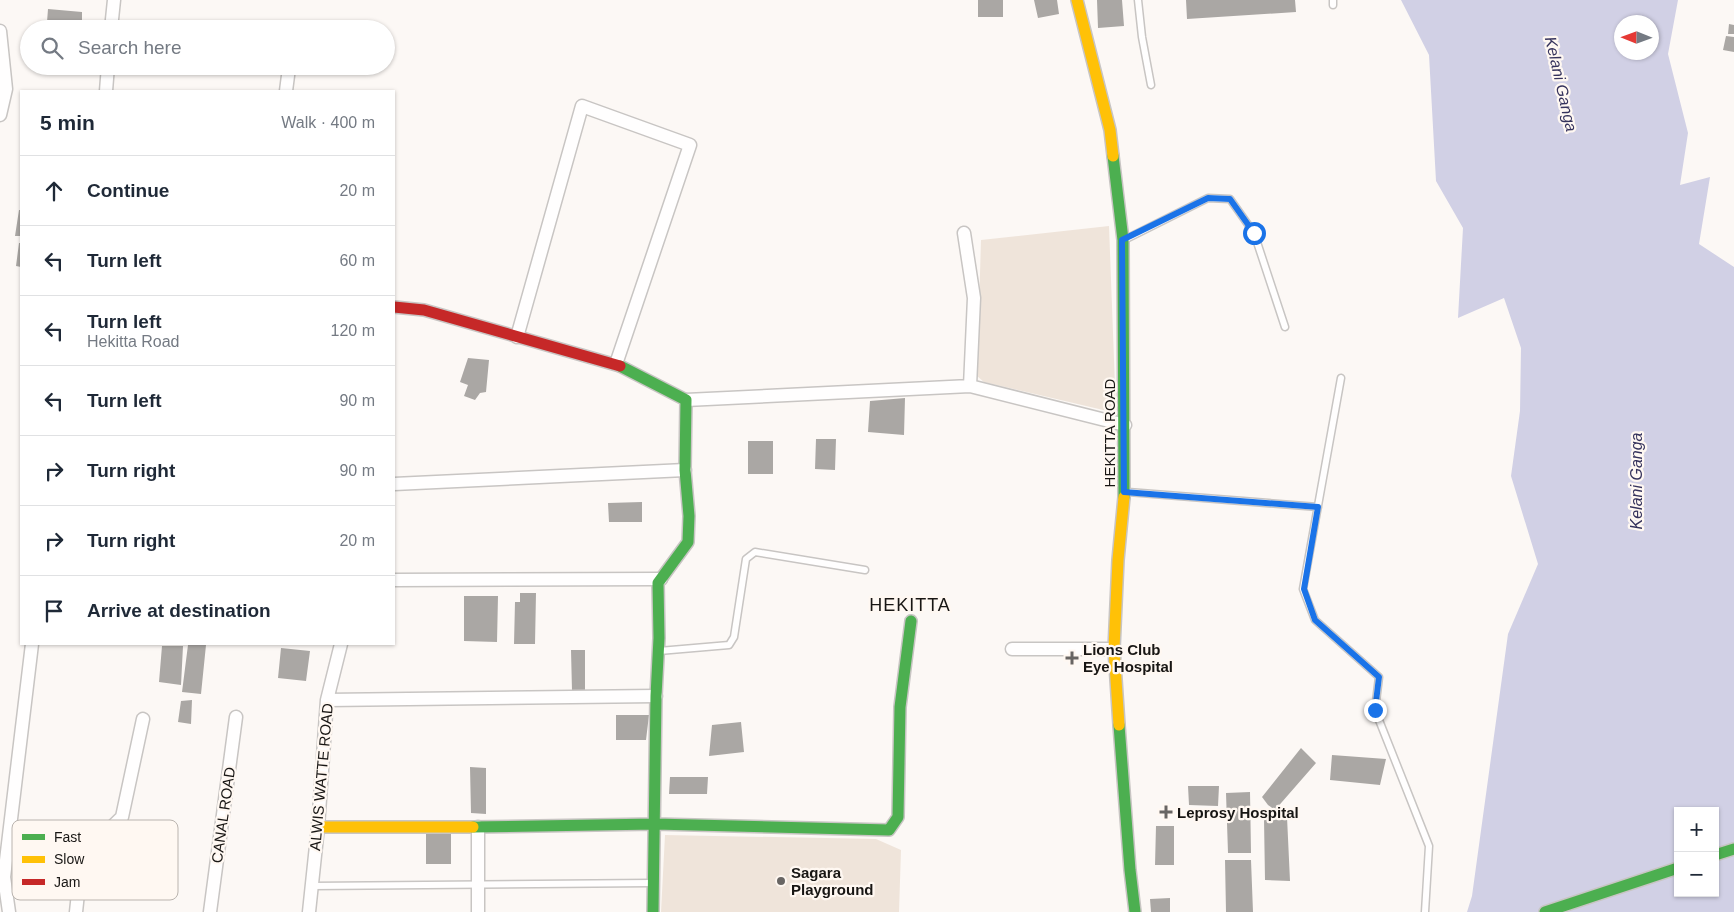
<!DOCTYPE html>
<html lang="en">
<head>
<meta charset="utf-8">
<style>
  body { margin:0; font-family:Arial,sans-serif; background:#f6f6f7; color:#1f2937 }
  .controls { position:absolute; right:15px; bottom:15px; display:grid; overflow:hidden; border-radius:0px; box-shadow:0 1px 4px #0004 }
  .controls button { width:45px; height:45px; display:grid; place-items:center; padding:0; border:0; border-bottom:1px solid #e0e1e3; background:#fff; color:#1f2937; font:25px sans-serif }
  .compass { position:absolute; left:1614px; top:15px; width:45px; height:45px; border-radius:50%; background:#fff; box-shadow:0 1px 4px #0004; rotate:271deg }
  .stop { position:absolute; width:15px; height:15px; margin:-11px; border:4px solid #1a73e8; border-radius:50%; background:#fff }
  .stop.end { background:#1a73e8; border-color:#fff; box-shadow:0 1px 5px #0008 }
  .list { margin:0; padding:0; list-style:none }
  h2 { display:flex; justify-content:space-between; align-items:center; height:65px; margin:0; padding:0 20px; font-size:21px }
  h2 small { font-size:16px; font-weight:400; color:#747a83 }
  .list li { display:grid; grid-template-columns:32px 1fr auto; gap:15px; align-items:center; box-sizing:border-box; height:70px; padding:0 20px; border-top:1px solid #e0e1e3 }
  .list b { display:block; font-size:19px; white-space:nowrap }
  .list p { margin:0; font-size:16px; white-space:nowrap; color:#747a83 }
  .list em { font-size:16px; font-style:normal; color:#747a83 }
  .icon { flex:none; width:28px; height:28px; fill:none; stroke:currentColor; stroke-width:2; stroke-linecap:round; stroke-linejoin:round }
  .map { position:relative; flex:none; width:1734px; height:912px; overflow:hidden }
  .search { position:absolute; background:#fff; box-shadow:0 1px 4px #0004; left:20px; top:20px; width:375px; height:55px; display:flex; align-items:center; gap:12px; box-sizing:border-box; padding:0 18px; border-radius:28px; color:#747a83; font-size:19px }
  .panel { position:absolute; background:#fff; box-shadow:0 1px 4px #0004; left:20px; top:90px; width:375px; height:555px; border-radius:0px }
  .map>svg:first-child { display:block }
</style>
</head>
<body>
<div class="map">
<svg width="1734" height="912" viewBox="0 0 1734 912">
  <rect width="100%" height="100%" fill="#fcf8f5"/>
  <path fill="#efe4da" d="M1109,226L1116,413L984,382L977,376L981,240Z
    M665,835L876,839L901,850L899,912H661Z"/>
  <path fill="#d1d0e5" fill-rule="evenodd" d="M1401,0H1678L1668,54L1688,133L1680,185L1710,177L1699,244L1734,267V912H1467L1472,896L1508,634L1538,564L1511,476L1520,411L1521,348L1504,298L1458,318L1463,228L1436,181L1429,55ZM1622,22H1652V52H1622ZM1678,811H1715V893H1678Z"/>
  <path fill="#aaa7a4" d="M978,0H1003V17H978Z
    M1034,0H1057L1059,14L1038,18Z
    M1097,0H1122L1124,26L1098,28Z
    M1186,0H1295L1296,12L1187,19Z
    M48,9L82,12V26L47,22Z
    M1729,24L1734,25V34H1728Z
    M1726,36L1734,37V52L1723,50Z
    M19,210H21V236H15Z
    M19,243H21V267L16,266Z
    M468,358L489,360L486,392L480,393L475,400L464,396L468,385L460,382Z
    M905,398L904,435L868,432L870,401Z
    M816,439H836L835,470L815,469Z
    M748,441H773V474H748Z
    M642,502V522H609L608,503Z
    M520,593H536L535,644H514L515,602H520Z
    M464,596H498L497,642L464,641Z
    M188,645H206L201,694L182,692Z
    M162,646H183L181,685L159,682Z
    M281,648L310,651L306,681L278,678Z
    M571,650H585V693L572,691Z
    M192,700L191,724L178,722L181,701Z
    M616,715H649L646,740H616Z
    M741,722L744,752L709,756L712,725Z
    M1301,748L1316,763L1275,810L1268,805L1262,797Z
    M1332,755L1386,759L1380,785L1330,780Z
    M470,767L486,768V814L471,813Z
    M670,777H708L707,794H669Z
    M1188,786H1219L1218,806L1189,805Z
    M1250,792L1251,853H1228L1226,793Z
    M1287,817L1290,881L1265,880L1264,819Z
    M1156,826H1174V865H1155Z
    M451,831V864H426V832Z
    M1225,860H1251L1253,912H1226Z
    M1170,898V912H1151L1150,899Z"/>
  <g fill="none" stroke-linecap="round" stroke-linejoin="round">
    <defs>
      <path id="lane" d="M1138,0L1142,37L1151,85
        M1333,5V0
        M1126,239L1208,198L1230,199L1254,233L1285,327
        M1341,378L1303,589L1315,620L1379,677L1375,710L1429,846L1425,912
        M1128,492L1318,507
        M659,651L729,645L734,637L746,559L755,552L865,570
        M312,886L652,883"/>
      <path id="street" d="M111,29L114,0
        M0,31L6,89L0,115
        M106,91L108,66
        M286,91L289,68
        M964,233L974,298L970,386
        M517,337L582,106L690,145L616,364
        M686,400L970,386L1125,425
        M394,484L685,470
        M394,580L661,579
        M1012,649H1114
        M327,700L656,696
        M9,912L4,877L32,644
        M76,912L82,856L122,817L143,719
        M210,912L236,717
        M309,912L318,827L327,700L341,644
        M478,912V827"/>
      <path id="fast" d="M1113,156L1123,240L1124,497
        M620,366L686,400L685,470L689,516L688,542L658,583L659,638L656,696L653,912
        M1119,725L1130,870L1135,912
        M473,827L655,824L889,830L898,817L900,707L911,621
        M1715,855L1734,849
        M1545,912L1678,868"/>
      <path id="slow" d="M1077,0L1110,130L1113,156
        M1119,725L1114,649L1118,560L1124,497
        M318,827H473"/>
      <path id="jam" d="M394,307L424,310L620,366"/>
    </defs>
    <use href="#lane" stroke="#c8c5c3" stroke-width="9"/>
    <use href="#street" stroke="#c8c5c3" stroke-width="15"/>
    <use href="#fast" stroke="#c8c5c3" stroke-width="14"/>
    <use href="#slow" stroke="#c8c5c3" stroke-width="14"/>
    <use href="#jam" stroke="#c8c5c3" stroke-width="14"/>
    <use href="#lane" stroke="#fffefe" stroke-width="6"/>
    <use href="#street" stroke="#fffefe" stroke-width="12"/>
    <use href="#fast" stroke="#4caf50" stroke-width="11"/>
    <use href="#slow" stroke="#ffc107" stroke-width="11"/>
    <use href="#jam" stroke="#c62828" stroke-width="11"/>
  </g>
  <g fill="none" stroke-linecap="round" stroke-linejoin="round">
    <path stroke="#1a73e8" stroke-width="6" d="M1254,233L1230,199L1208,198L1122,240L1124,492L1318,507L1304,589L1315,620L1379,677L1375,710"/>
  </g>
  <g fill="#686563" stroke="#fff8f2" stroke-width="2">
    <path d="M1069.5 650.5h5v5h5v5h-5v5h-5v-5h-5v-5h5z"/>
    <path d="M1163.5 804.5h5v5h5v5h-5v5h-5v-5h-5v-5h5z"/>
    <circle cx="781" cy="881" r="5"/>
  </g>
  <g text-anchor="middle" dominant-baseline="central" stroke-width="4.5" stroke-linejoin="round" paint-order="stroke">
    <g font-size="15" fill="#181614" stroke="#fff8f2">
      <text transform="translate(1109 433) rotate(-90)">HEKITTA ROAD</text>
      <text transform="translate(321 777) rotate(-85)">ALWIS WATTE ROAD</text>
      <text transform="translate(223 815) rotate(-82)">CANAL ROAD</text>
    </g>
    <g font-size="15" font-weight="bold" fill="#181614" stroke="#fff8f2" text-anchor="start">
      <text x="1083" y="649">Lions Club<tspan x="1083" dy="17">Eye Hospital</tspan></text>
      <text x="1177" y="812">Leprosy Hospital</text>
      <text x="791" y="872">Sagara<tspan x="791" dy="17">Playground</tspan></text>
    </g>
    <g font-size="16" font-style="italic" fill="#35325c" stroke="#fff8f2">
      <text transform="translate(1561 84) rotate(77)">Kelani Ganga</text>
      <text transform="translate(1636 481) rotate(-90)">Kelani Ganga</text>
    </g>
    <g font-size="18" letter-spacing="1" fill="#181614" stroke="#fff8f2">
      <text x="910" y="605">HEKITTA</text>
    </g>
  </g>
  <rect x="12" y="820" width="166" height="80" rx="8" fill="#fff8f2" stroke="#bab4af" stroke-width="1"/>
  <rect x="22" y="834" width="23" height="6" fill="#4caf50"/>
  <rect x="22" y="856" width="23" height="7" fill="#ffc107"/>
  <rect x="22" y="879" width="23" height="6" fill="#c62828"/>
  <g font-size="14" fill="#181614">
    <text x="54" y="842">Fast</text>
    <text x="54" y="864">Slow</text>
    <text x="54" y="887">Jam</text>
  </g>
</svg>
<div class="controls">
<button>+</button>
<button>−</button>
</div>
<svg class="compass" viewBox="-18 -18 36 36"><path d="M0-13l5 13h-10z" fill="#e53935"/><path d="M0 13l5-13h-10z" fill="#747a83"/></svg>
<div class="stop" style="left:1254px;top:233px"></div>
<div class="stop end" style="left:1375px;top:710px"></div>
<div class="search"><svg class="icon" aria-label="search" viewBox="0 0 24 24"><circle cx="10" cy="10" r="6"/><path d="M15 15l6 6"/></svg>Search here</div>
<section class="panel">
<h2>5 min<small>Walk · 400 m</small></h2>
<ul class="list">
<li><svg class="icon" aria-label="ahead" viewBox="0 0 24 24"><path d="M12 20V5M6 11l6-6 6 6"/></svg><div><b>Continue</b></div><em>20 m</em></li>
<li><svg class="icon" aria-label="left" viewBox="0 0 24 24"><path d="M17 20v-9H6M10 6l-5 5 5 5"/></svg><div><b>Turn left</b></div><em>60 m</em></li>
<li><svg class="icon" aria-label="left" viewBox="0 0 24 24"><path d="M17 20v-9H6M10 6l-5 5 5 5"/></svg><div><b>Turn left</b><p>Hekitta Road</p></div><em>120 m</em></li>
<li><svg class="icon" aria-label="left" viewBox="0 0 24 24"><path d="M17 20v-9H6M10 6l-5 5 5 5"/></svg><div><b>Turn left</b></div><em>90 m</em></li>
<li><svg class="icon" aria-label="right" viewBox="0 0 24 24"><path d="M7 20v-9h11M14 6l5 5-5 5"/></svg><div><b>Turn right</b></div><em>90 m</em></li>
<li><svg class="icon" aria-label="right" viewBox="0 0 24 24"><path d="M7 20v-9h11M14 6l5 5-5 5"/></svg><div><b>Turn right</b></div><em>20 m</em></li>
<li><svg class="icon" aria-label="arrive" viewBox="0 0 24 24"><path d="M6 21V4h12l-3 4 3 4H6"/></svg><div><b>Arrive at destination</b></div></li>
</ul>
</section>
</div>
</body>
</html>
